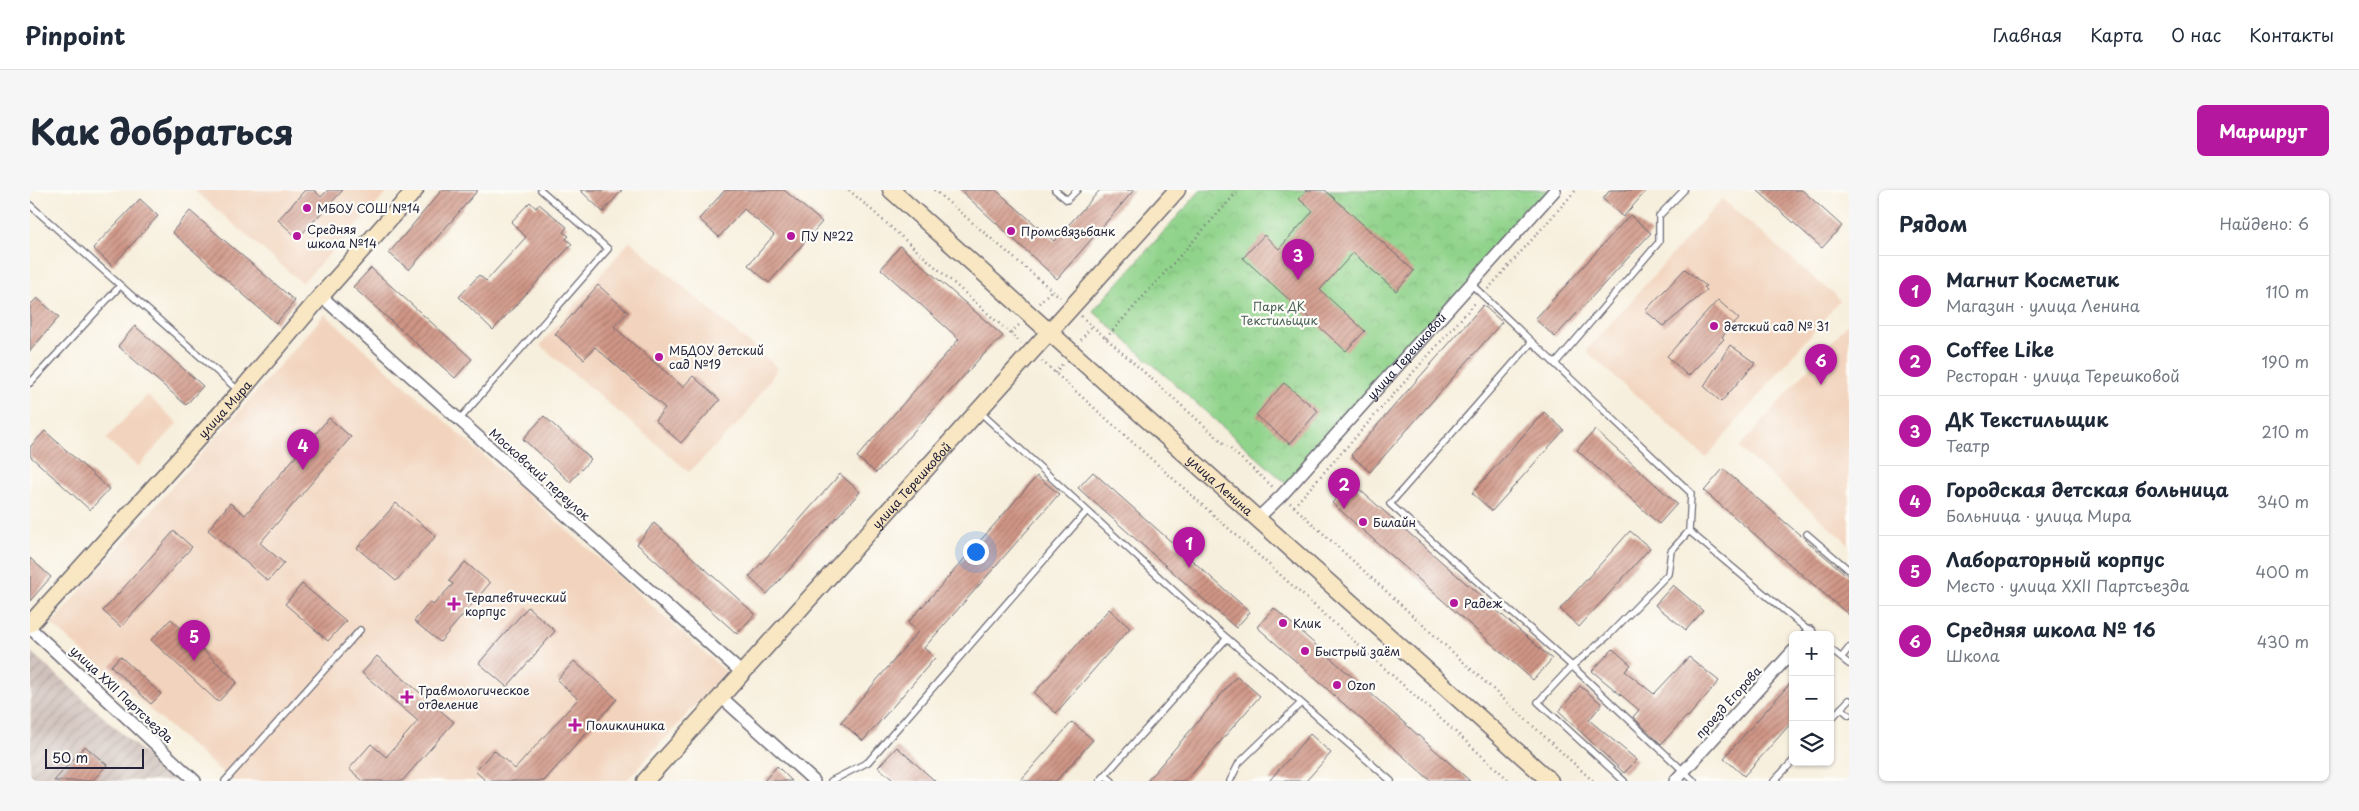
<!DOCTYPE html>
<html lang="ru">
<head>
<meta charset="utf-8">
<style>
  body { margin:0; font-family:"Playpen Sans",sans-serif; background:#f6f6f7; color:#1f2937 }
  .controls { position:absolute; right:15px; bottom:15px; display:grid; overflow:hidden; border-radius:8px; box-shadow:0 1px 4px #0004 }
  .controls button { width:45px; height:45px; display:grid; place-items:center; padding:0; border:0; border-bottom:1px solid #e0e1e3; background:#fff; color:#1f2937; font:25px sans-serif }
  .scale { position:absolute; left:15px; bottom:12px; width:99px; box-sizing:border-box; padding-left:5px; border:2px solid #22223b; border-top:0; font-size:14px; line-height:18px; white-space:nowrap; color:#22223b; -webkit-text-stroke:4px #fdfcf7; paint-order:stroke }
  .you { position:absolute; left:945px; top:361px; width:18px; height:18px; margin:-12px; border:4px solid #fff; border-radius:50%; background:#1a73e8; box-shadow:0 0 0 8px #1a73e833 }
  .badge { display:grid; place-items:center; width:32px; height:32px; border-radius:50%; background:#b5179e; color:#fff; font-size:16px; font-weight:700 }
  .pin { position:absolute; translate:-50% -41px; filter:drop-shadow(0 1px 2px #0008) }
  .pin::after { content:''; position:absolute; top:26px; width:18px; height:15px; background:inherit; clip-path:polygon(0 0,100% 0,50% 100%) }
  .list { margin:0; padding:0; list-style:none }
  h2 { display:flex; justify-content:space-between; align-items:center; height:65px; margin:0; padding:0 20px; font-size:21px }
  h2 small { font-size:16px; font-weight:400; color:#747a83 }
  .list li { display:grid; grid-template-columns:32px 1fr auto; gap:15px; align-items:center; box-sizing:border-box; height:70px; padding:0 20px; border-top:1px solid #e0e1e3 }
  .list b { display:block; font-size:19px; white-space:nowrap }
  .list p { margin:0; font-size:16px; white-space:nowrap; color:#747a83 }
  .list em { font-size:16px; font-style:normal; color:#747a83 }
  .icon { flex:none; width:28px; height:28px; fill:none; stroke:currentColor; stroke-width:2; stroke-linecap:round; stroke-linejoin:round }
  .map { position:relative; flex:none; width:1819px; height:591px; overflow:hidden; border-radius:8px }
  header { display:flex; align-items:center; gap:30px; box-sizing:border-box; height:70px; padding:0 25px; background:#fff; border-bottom:1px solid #e0e1e3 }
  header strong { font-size:24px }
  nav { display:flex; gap:28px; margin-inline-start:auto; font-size:18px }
  .intro { display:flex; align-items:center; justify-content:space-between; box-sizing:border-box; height:120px; padding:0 30px }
  h1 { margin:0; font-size:35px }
  .button { padding:12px 22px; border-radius:8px; background:#b5179e; color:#fff; font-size:18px; font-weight:700 }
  main { display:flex; gap:30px; padding:0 30px }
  aside { flex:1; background:#fff; border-radius:8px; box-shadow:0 1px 4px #0004 }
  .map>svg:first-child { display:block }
</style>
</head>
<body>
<header>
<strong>Pinpoint</strong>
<nav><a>Главная</a><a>Карта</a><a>О нас</a><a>Контакты</a></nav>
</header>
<div class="intro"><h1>Как добраться</h1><a class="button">Маршрут</a></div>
<main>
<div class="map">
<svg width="1819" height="591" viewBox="0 0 1819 591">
  <defs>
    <pattern id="industrial-furrows" width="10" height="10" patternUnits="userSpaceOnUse" patternTransform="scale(1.25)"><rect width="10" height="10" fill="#cfc0ba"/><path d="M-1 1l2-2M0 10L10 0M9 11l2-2" fill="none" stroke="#b1a5a1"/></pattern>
    <pattern id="park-crowns" width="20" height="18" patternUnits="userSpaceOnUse" patternTransform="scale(1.25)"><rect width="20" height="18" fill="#90d38b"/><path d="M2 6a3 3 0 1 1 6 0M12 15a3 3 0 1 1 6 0" fill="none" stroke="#7cb579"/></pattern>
    <pattern id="building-hatch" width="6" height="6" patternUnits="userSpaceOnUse" patternTransform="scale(1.25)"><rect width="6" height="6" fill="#d09686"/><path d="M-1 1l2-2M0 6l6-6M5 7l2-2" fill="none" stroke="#a87a6f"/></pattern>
  </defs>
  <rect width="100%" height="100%" fill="#fdfcf7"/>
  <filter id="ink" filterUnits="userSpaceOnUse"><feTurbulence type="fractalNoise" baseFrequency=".02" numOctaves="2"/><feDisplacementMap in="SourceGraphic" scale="10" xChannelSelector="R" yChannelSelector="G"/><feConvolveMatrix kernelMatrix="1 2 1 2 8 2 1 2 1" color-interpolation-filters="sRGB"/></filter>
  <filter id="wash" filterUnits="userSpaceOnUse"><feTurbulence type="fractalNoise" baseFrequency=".0096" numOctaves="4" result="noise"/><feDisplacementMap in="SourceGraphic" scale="20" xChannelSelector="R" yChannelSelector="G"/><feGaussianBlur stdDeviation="1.12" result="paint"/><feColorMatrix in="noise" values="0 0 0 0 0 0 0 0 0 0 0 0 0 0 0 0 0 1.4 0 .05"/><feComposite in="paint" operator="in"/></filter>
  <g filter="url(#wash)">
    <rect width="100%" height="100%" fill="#f7efdd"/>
    <path fill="#f2d4be" d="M164,0H360L272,93Z
      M1692,9L1810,110L1676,268L1556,161Z
      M600,51L748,178L713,229L659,282L510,155Z
      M295,124L696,482L596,591H202L21,434Z
      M1819,132V354L1709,258Z
      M117,205L148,233L108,277L76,249Z"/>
    <path fill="url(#industrial-furrows)" d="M1,462L145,591H0Z"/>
    <path fill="url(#park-crowns)" stroke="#597a63" d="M1171,0H1524L1259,296L1063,121Z"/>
    <g id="blocks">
      <path fill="url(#building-hatch)" d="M275,0H284L291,7L298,0H313L268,48L248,30Z
        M412,0H448L379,80L359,63Z
        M550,0H592L573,22Z
        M695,0H754L792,32L739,93L718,75L744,45L714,19L689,47L669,29Z
        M930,0H966L1024,51L1070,0H1104L1027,89Z
        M1277,0H1295L1384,81L1366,101L1323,63L1290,100L1335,141L1316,161L1213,68L1234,45L1249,59L1283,21L1269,9Z
        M1580,0H1617L1593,27L1573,9Z
        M1727,0H1772L1812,36L1792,58Z
        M110,9L128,26L82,76L63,58Z
        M500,12L506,18L509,14L537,37L533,42L539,46L536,49L542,54L463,140L429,107L449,85L456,91L496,47L481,32Z
        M160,21L265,111L246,133L142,42Z
        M1600,25L1621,43L1525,147L1505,129Z
        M870,56L973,146L950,168L846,283L827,267L929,149L851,79Z
        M341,78L442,169L425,188L323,97Z
        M1655,79L1676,96L1674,97L1677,100L1634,136L1615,121Z
        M568,95L598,122L584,137L653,197L663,186L690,210L651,253L625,230L635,218L565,157L554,169L525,144Z
        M7,108L29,127L0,161V115Z
        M1688,110L1709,129L1692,147L1694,149L1658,186L1637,166Z
        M1453,115L1472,132L1340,282L1321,265Z
        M105,136L173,196L156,215L88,156Z
        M1700,155L1725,173L1691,212L1674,196Z
        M1254,193L1288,221L1260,254L1226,225Z
        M1514,222L1534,240L1462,321L1442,303Z
        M514,226L561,269L540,292L493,249Z
        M299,228L321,247L230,353L254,373L238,391L178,340L200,313L215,325Z
        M1565,240L1647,314L1629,334L1547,260Z
        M15,241L79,299L60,320L0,266V257Z
        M1693,279L1819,387V425L1674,301Z
        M1063,282L1220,422L1206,438L1048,298Z
        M810,284L830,302L737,404L719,387Z
        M1007,286L1029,304L894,458L905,468L833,551L811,532L888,442L878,433Z
        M1321,292L1522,469L1503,490L1302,313Z
        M366,313L406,346L366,391L327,358Z
        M624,333L725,424L707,444L607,354Z
        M144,341L162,357L91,437L73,421Z
        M1600,341L1620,358L1549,437L1530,419Z
        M0,368L21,387L0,411Z
        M435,372L460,393L410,452L384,431L400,412L403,415L423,394L419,391Z
        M272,394L316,431L298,451L255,414Z
        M1643,395L1673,421L1656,440L1625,415Z
        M498,417L525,441L477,497L449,473Z
        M1244,418L1440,591H1401L1227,437Z
        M1079,419L1100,438L1026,523L1004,503Z
        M141,429L207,492L188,512L121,450Z
        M1583,459L1601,475L1595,481L1624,504L1659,467L1689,491L1658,527L1657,526L1631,554L1603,527L1609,520L1562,481Z
        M90,466L131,504L121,514L81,476Z
        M347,466L424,532L372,591H333L319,579L341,554L356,567L388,531L332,483Z
        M544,471L587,509L514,591H456L445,581L464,560L485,579L548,509L527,490Z
        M1207,486L1230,506L1156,591H1117Z
        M1763,490V531L1714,586L1694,568Z
        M1550,496L1572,514L1559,530L1607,570L1594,583L1529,521Z
        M1042,532L1063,550L1026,591H990Z
        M1280,544L1301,563L1276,591H1239Z
        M55,556L77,575L62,591H24Z
        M867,557L905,591H864L848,577Z
        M747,576L762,591H734Z"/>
    </g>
  </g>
  <g filter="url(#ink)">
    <use href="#blocks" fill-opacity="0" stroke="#6d6a74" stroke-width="1"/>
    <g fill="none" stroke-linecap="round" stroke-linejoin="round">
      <defs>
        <path id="lane" d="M1025,0L1037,10L1047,0
          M0,15L209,201
          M1441,94L1661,303L1659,341L1641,361L1638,384L1578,446L1542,476L1508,512L1594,591
          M1502,152L1360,314L1542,476L1664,591
          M1525,174L1629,52V26L1654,0
          M0,193L90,96
          M950,222L1167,422L1361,591
          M429,230L578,59L511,0
          M1659,341L1780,442
          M1777,344L1819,380
          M1800,459L1819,474
          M1811,468L1819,458
          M1811,518L1819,525
          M1800,530L1819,510
          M1076,586L1082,591
          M195,591L330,440
          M801,591L838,572L1057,321
          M1070,591L1197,448
          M1200,591L1209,573L1271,513
          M1744,591L1763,571"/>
        <g id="street">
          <path d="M291,106L711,482"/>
          <path id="s1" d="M1227,329L1252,305L1525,0"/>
          <path d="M0,438L165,591"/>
          <path d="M1777,445L1780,442"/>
          <path d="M690,506L784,591"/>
          <path d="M1645,591L1763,461"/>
        </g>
        <g id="secondary">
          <path id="s2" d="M861,0L1520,591"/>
          <path id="s3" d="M0,434L210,202L291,106L385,0"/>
          <path id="s4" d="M615,591L1147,0"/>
        </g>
      </defs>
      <use href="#lane" stroke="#6d6a74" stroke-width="8"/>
      <use href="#street" stroke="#6d6a74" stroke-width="14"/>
      <use href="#secondary" stroke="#6d6a74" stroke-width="19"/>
      <path stroke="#6d6a74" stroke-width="2.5" stroke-dasharray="1 4" stroke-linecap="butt" d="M819,0L991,153
        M904,0L1030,107
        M1458,99L1546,0
        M1009,113L1022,100
        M1051,126L1243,297
        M981,143L990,134
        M1076,148L1209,0
        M1051,150L1062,135
        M1012,171L1480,591
        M1025,183L1033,173
        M1260,313L1563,591
        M1264,316L1446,112"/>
      <use href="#lane" stroke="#fff" stroke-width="5.5"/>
      <use href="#street" stroke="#fff" stroke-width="11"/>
      <use href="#secondary" stroke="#f9e7c3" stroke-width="16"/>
    </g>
  </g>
  <g fill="#b5179e" stroke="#fdfcf7" stroke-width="2">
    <circle cx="277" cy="18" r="5"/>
    <circle cx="981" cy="41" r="5"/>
    <circle cx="267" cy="46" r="5"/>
    <circle cx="761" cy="46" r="5"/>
    <circle cx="1684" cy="136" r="5"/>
    <circle cx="629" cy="167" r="5"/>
    <circle cx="1333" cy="332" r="5"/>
    <circle cx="1424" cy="413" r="5"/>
    <path d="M421.5 406.5h5v5h5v5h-5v5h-5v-5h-5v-5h5z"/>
    <circle cx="1253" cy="433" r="5"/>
    <circle cx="1275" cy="461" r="5"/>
    <circle cx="1307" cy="495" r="5"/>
    <path d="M374.5 499.5h5v5h5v5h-5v5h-5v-5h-5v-5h5z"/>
    <path d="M542.5 527.5h5v5h5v5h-5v5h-5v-5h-5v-5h5z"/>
  </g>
  <g text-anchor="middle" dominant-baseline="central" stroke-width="4.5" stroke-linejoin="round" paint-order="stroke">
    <g font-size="12" fill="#22223b" stroke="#fdfcf7" text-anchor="start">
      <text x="287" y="18">МБОУ СОШ №14</text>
      <text x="277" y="39">Средняя<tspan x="277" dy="14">школа №14</tspan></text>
      <text x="991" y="41">Промсвязьбанк</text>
      <text x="771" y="46">ПУ №22</text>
      <text x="1694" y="136">детский сад № 31</text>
      <text x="639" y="160">МБДОУ детский<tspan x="639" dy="14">сад №19</tspan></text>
      <text x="1343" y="332">Билайн</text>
      <text x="435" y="407">Терапевтический<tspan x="435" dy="14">корпус</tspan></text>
      <text x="1434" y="413">Радеж</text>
      <text x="1263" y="433">Клик</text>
      <text x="1285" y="461">Быстрый заём</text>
      <text x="1317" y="495">Ozon</text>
      <text x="388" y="500">Травмологическое<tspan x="388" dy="14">отделение</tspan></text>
      <text x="556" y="535">Поликлиника</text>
    </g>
    <g font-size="12" fill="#486057" stroke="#fdfcf7">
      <text x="1249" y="116">Парк ДК<tspan x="1249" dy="14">Текстильщик</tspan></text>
    </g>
    <g font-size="12" fill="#22223b" stroke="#fdfcf7">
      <text stroke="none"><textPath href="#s1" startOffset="221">улица Терешковой</textPath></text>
      <text stroke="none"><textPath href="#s3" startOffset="290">улица Мира</textPath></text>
      <text transform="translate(510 284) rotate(42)">Московский переулок</text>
      <text stroke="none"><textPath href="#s4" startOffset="398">улица Терешковой</textPath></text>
      <text stroke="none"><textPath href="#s2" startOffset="442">улица Ленина</textPath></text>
      <text transform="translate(92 504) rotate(43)">улица XXII Партсъезда</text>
      <text transform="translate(1698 512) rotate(-48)">проезд Егорова</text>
    </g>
  </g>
</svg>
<div class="controls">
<button>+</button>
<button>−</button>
<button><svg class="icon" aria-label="layers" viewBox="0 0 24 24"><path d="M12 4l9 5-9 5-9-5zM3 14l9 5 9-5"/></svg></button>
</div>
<div class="scale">50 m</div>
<div class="you"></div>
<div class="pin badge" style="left:1159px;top:378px">1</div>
<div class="pin badge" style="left:1314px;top:319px">2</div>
<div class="pin badge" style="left:1268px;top:90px">3</div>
<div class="pin badge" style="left:273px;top:280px">4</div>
<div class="pin badge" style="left:164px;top:471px">5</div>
<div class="pin badge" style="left:1791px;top:195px">6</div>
</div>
<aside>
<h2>Рядом<small>Найдено: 6</small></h2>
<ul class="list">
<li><span class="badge">1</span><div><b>Магнит Косметик</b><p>Магазин · улица Ленина</p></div><em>110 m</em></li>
<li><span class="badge">2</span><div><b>Coffee Like</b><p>Ресторан · улица Терешковой</p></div><em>190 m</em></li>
<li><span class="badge">3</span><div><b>ДК Текстильщик</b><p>Театр</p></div><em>210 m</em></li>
<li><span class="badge">4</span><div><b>Городская детская больница</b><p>Больница · улица Мира</p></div><em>340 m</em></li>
<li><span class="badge">5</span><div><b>Лабораторный корпус</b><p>Место · улица XXII Партсъезда</p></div><em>400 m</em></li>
<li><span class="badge">6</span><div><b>Средняя школа № 16</b><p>Школа</p></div><em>430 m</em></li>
</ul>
</aside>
</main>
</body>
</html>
